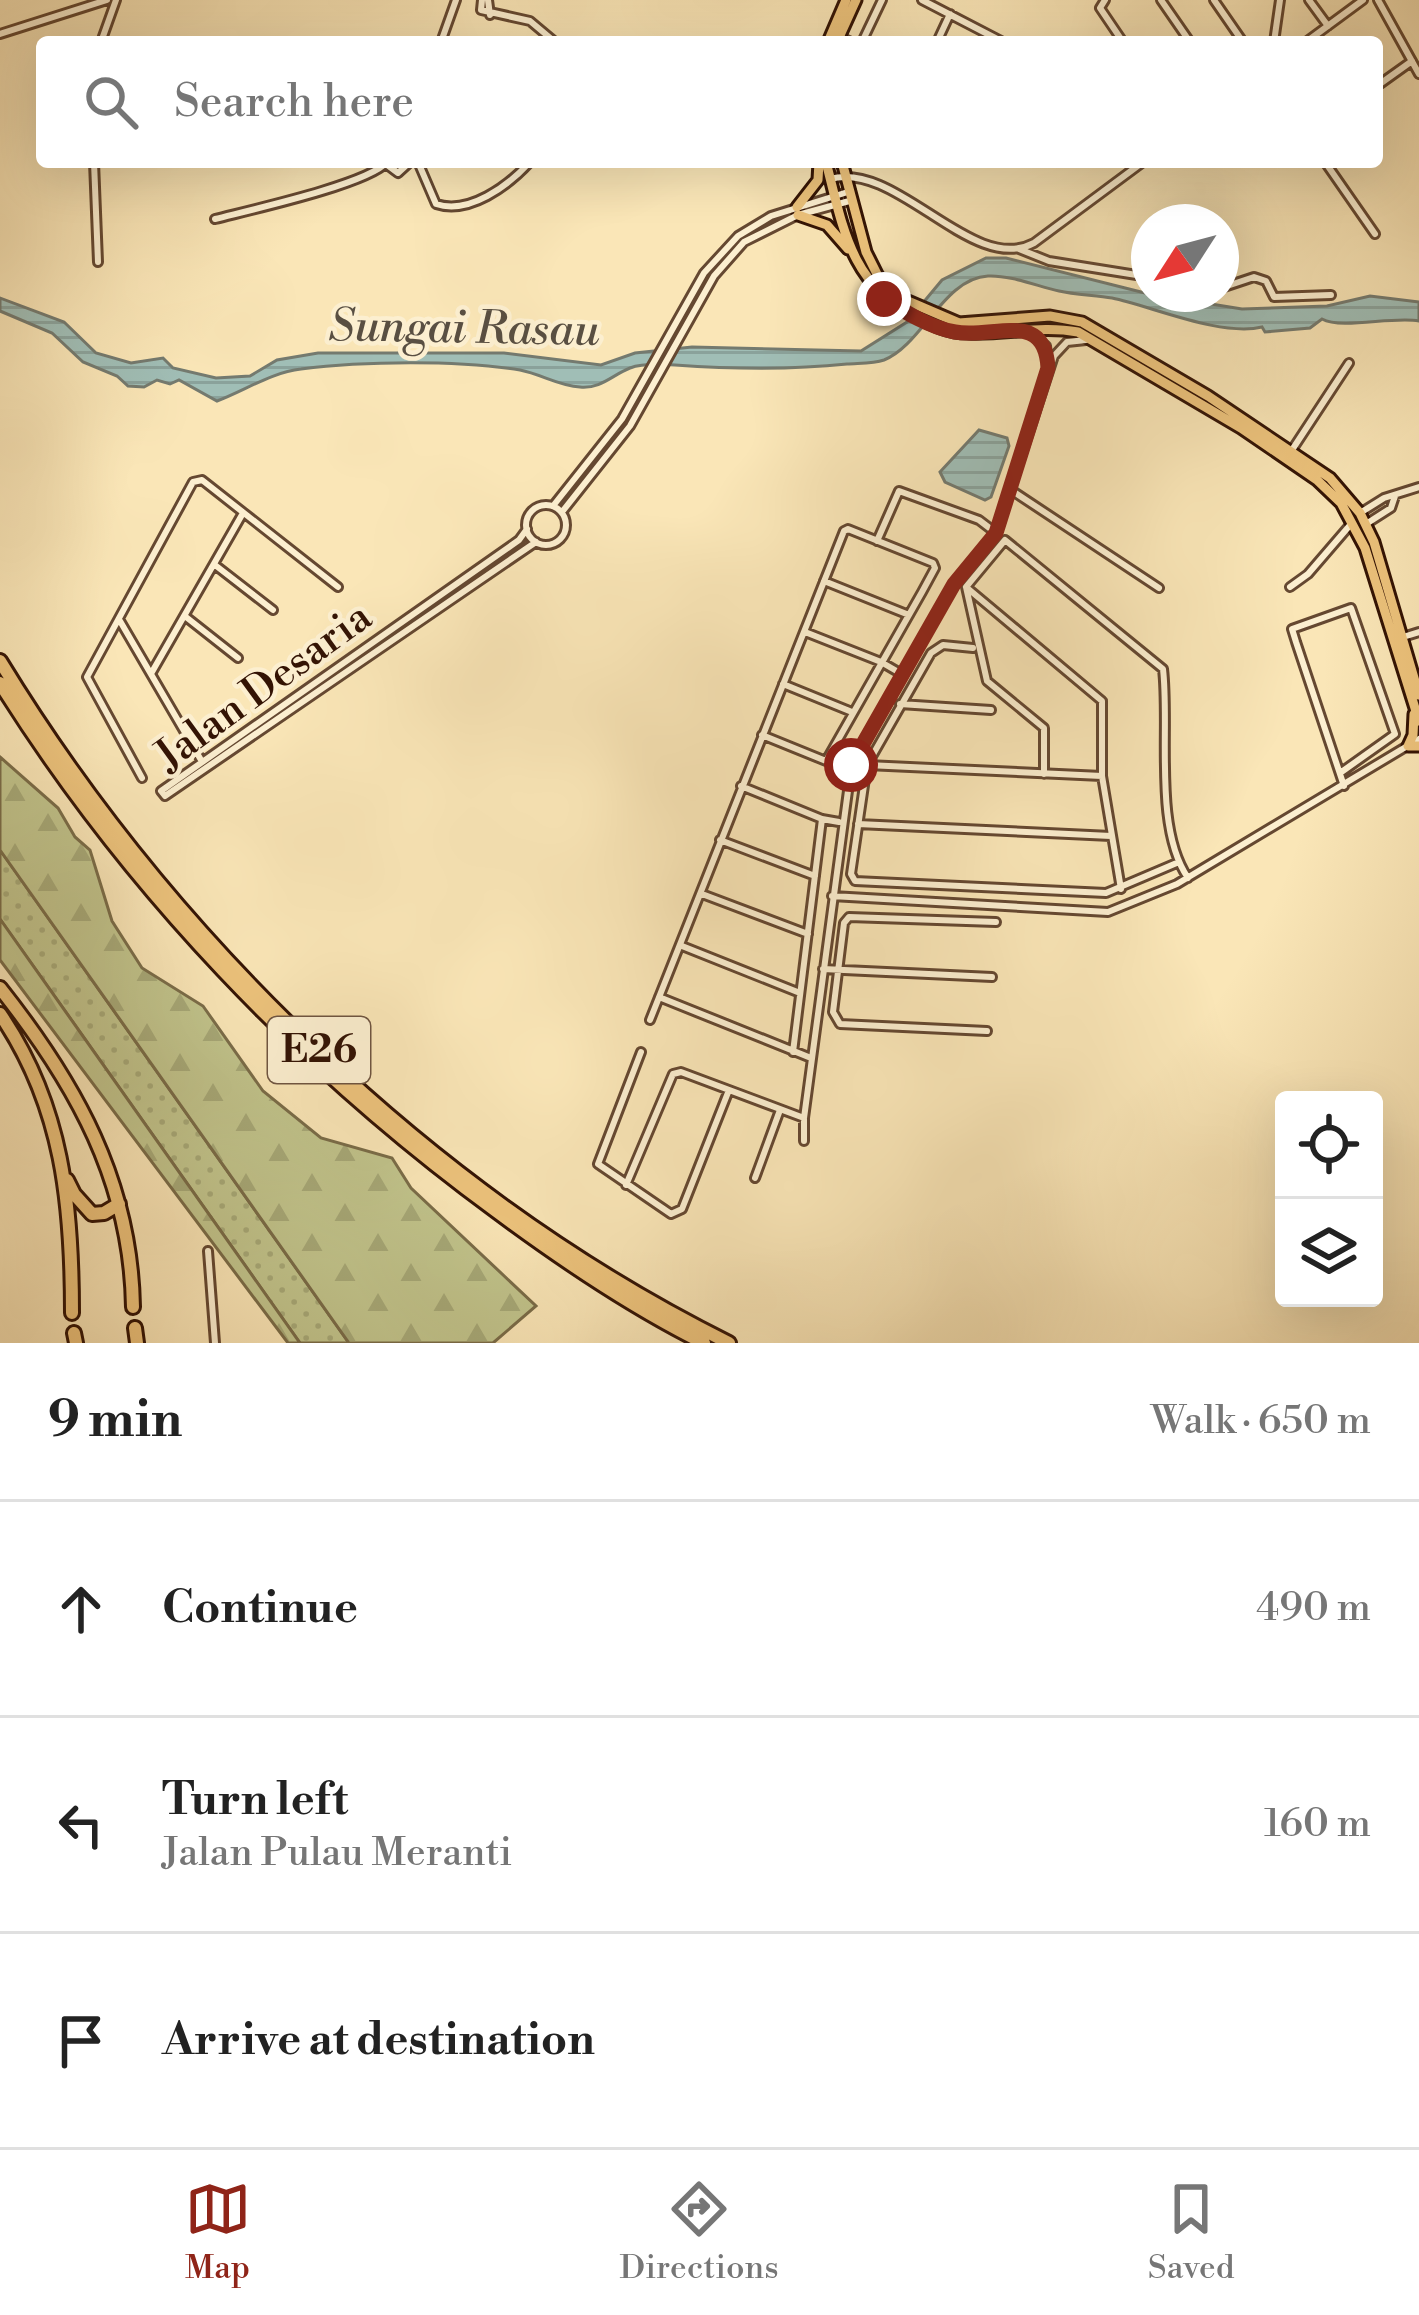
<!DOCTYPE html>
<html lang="en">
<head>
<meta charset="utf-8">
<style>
  body { margin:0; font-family:"Libre Bodoni",serif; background:#f2f2f2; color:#222 }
  .controls { position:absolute; right:36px; bottom:36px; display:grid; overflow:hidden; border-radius:12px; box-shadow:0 12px 48px #0002 }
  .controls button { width:108px; height:108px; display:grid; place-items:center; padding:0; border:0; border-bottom:3px solid #e0e0e0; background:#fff; color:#222; font:60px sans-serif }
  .compass { position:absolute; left:1131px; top:204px; width:108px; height:108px; border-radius:50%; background:#fff; box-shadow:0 12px 48px #0002; rotate:234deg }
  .stop { position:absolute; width:36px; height:36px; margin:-27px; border:9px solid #8f2418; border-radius:50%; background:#fff }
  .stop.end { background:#8f2418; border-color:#fff; box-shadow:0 3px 12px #0008 }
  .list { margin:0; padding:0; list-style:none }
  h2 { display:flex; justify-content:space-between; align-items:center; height:156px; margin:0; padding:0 48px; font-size:51px }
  h2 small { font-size:39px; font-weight:400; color:#767676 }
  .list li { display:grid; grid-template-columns:78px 1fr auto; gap:36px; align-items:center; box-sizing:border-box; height:216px; padding:0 48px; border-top:3px solid #e0e0e0 }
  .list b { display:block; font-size:45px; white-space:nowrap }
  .list p { margin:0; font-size:39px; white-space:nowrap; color:#767676 }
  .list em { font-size:39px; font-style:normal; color:#767676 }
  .icon { flex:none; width:66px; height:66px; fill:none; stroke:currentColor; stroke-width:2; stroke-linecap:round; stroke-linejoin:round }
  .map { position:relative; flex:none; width:1419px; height:1343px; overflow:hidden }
  .search { position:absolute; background:#fff; box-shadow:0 12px 48px #0002; left:36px; right:36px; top:36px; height:132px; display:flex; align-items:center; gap:30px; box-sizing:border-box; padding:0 42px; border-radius:12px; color:#767676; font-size:45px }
  .sheet { height:804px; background:#fff }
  nav { display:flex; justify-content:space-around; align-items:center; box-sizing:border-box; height:168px; border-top:3px solid #e0e0e0; background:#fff; font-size:33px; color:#767676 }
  nav a { display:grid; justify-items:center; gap:6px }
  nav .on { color:#8f2418 }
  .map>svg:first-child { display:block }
</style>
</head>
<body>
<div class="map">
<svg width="1419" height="1343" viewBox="0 0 1419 1343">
  <defs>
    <pattern id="green-dots" width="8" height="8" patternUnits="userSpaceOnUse" patternTransform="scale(3)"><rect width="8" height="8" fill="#c1c48c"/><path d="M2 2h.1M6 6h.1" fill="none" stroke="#a6a877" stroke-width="1.8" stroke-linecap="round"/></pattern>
    <pattern id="forest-firs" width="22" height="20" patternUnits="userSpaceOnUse" patternTransform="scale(3)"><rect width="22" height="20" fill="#c1c48c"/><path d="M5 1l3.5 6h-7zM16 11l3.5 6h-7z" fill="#a6a877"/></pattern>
    <pattern id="water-rules" width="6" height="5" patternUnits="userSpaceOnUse" patternTransform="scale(3)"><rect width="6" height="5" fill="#a0beb6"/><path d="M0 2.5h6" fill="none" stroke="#8aa29b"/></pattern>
  </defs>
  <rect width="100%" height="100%" fill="#fae6b7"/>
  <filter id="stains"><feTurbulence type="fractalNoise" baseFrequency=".00167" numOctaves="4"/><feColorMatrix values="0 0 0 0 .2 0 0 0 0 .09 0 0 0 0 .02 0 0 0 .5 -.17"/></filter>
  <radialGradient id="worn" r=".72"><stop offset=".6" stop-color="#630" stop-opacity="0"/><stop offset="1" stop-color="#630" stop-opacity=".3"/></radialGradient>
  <path fill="url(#green-dots)" stroke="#7a6c48" stroke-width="3" d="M0,850L349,1343H300L0,919Z"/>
  <path fill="url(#forest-firs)" stroke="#7a6c48" stroke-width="3" d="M0,757L58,808L75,837L90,850L112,921L142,968L203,1006L263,1091L321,1138L392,1158L411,1188L536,1306L493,1343H349L0,850Z
    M0,919L300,1343H288L0,960Z"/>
  <path fill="url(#water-rules)" stroke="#747a6f" stroke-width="3" d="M986,258H1006L1149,294L1242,309L1327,306L1370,296L1419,302V321C1392,316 1342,330 1322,319L1310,328L1265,332L1262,327C1221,337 1151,306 1112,298C1097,295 1076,295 1059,291C1037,286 1010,275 988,276C944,278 922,345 884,360C873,364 858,363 847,364C790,370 732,369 675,365C661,364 643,363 630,368C612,375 601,389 580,387C559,386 541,374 520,370C458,360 363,361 301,369C272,372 244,391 217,401L179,380L170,384L157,380L144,387L128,386L117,376L83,362L52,333L0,311V298L64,322L96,353L131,363L163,358L173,368L216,378L250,376L277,360L318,353H504L601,365L635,353L692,347L861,351L907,322L942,280Z
    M979,430L1007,438L1009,446L991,497L985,500L945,482L940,472Z"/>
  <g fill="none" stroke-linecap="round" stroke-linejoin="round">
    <defs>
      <path id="minor" d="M482,0L481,10L530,21L555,42
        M488,0L490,15
        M922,0L1003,42
        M1105,0L1100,8L1123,42
        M1161,0L1190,42
        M1214,0L1243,42
        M1309,0L1328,26
        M1378,0L1419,74
        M0,34L107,0
        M840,37L851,42
        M101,42L116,0
        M441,42L456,0
        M862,42L882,0
        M937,42L950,14
        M1274,42L1280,0
        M1306,42L1363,0
        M1377,86L1412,61
        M94,162L98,262
        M418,162L436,204C469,215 508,186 530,162
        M1325,162L1375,234
        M386,164L398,173L410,162
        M830,179C897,160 972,276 1034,243L1143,162
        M215,219C250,210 368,184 387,162
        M1019,249L1049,261L1149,277
        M1221,288L1254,277L1266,281L1274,297L1331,295
        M1029,333L1046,346L1048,365
        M1292,450L1349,363
        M1011,490L1159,588
        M526 525a20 20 0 1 1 40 0a20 20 0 1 1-40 0Z
        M553,506L622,419L704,273L738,236L771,216L851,191
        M562,512L630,426L714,276L744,242L798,215L853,200
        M1360,513L1384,498L1419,487
        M1366,524L1391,508L1395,496
        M877,541L899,491L979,520L996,533
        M215,565L273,610
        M824,581L909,615
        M966,587L1102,701V776L1121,889
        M1290,587L1308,574L1351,524
        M186,617L238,658
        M120,621L201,760
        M805,632L881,662L900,673
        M1403,637L1419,632
        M973,648L943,645L931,653L867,765L851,874L855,881L1106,893L1179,862
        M152,672L243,513
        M783,684L852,712
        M900,704L991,710
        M867,765L1102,776
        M1340,773L1395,734L1351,608L1292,629L1296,642L1344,786
        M1044,774V728L987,681L966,587L1005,540L1163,669C1170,728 1153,827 1188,878
        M142,778L87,677L193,482L202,480L338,587
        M741,786L822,819L839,822
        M165,796L161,791L519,540L527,529
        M165,796L536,542
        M858,824L1111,836
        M720,840L815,876
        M702,894L808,934
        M832,896L1108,912L1177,884L1419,739
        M682,946L800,993
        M823,969L992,977
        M659,997L811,1058
        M650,1020L844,531L848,529L933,563L935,568L922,592L826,761L762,735
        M987,1031L840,1024L833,1012L844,923L849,917L996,922
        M641,1052L598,1164L671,1214L682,1209L729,1090
        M793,1052L822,819
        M804,1141V1118L852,761L954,585L996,533L1054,356L1067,342L1086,340
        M755,1178L780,1110
        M626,1185L673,1074L681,1072L804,1118
        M208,1251L215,1343"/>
      <path id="primary" d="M828,42L846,0
        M837,42L856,0
        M826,162C843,227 850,284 915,316C932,325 948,333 967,333C1006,335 1040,325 1078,332L1241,428L1317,480L1341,503L1365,548L1419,721
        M842,162L866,252L878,276L903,299L959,323L1050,316L1082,322L1208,396L1330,478L1360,513L1374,542L1419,695
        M797,207L818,180L819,162
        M798,215L827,225L848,249
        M1414,714L1413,735L1408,746H1419"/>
      <path id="motorway" d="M0,661C170,940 435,1197 729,1343
        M0,683C129,889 301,1068 496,1211C562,1260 631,1307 704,1343
        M0,988C76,1084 131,1182 133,1307
        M0,1014C63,1106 72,1205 72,1313
        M67,1180L74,1194L92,1214L104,1213L119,1204
        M135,1328L137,1343
        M74,1333L76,1343"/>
    </defs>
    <use href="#minor" stroke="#654831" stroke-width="12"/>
    <use href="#primary" stroke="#331304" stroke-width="15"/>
    <use href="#motorway" stroke="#331304" stroke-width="18"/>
    <use href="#minor" stroke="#fcefd0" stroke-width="6"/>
    <use href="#primary" stroke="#edc37c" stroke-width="9"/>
    <use href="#motorway" stroke="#edc37c" stroke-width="12"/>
  </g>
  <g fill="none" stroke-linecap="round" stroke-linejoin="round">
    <path stroke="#8f2418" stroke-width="15" d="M851,765L954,584L996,533L1048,368C1045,309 994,339 955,332C931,328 905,312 884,299"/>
  </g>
  <g text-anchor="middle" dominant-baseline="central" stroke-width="9" stroke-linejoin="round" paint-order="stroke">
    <rect fill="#fcefd0" stroke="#6f5541" stroke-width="3" x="268" y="1017" width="102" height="66" rx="9"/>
    <g font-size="39" font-weight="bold" fill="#331304">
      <text x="319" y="1050">E26</text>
    </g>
    <g font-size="42" fill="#331304" stroke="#fcefd0">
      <text transform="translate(264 687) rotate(-36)">Jalan Desaria</text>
    </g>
    <g font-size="45" font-style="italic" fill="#594f42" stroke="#fcefd0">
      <text transform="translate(464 329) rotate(1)">Sungai Rasau</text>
    </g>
  </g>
  <rect width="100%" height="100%" filter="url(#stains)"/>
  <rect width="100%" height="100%" fill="url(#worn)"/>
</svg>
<div class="controls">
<button><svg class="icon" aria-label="locate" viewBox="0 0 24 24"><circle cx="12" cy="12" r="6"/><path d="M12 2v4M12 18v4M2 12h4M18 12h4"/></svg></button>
<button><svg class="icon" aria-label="layers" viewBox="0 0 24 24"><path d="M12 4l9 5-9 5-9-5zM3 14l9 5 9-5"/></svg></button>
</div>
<svg class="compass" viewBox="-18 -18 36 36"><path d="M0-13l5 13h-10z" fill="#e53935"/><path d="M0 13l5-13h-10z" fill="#767676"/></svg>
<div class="stop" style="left:851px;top:765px"></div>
<div class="stop end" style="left:884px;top:299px"></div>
<div class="search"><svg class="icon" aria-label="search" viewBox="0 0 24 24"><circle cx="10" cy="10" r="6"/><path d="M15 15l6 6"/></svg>Search here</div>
</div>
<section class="sheet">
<h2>9 min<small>Walk · 650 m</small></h2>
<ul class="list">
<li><svg class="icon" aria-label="ahead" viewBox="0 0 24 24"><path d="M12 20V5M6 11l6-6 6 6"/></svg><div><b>Continue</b></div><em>490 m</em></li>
<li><svg class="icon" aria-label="left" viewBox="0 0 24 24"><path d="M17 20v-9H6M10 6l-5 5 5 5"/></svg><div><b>Turn left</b><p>Jalan Pulau Meranti</p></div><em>160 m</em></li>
<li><svg class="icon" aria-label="arrive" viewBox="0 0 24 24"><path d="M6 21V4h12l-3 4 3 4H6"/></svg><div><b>Arrive at destination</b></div></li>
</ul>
</section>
<nav>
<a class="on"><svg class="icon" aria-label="map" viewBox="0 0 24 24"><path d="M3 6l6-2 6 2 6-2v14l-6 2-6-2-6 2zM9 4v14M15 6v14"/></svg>Map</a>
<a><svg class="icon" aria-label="directions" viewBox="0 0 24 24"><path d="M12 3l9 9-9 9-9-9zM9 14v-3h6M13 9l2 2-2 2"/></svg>Directions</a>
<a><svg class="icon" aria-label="saved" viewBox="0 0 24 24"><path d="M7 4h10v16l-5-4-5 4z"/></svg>Saved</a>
</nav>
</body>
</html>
